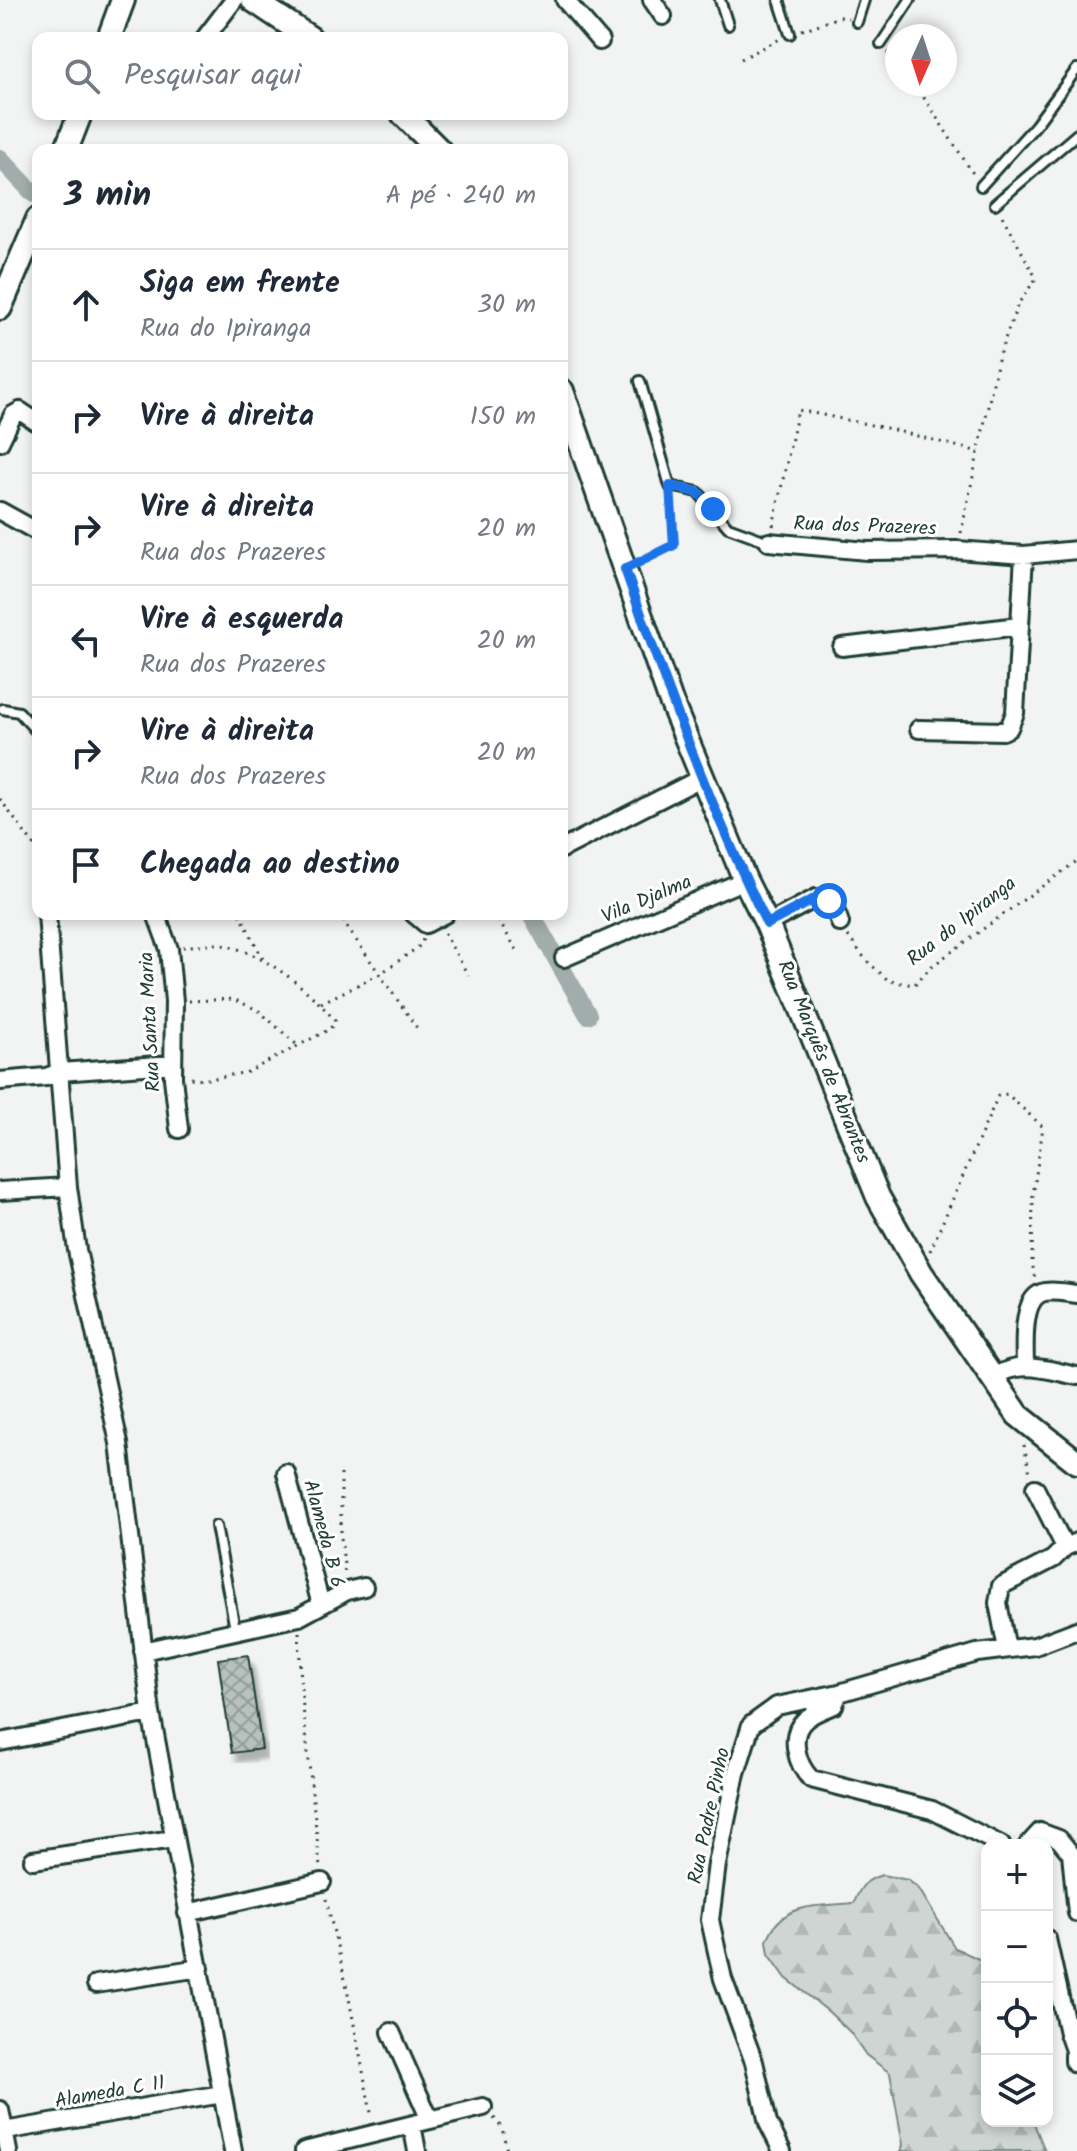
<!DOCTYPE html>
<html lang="pt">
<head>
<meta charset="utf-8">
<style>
  body { margin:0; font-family:Kalam,sans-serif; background:#f2f2f3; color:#1f2937 }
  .controls { position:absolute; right:24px; bottom:24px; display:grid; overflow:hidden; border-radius:16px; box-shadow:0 4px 12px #0003 }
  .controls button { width:72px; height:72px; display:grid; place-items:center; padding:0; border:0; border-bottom:2px solid #e0e1e3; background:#fff; color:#1f2937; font:40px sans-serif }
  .compass { position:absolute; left:885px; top:24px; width:72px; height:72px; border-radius:50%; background:#fff; box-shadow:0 4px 12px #0003; rotate:183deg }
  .stop { position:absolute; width:24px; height:24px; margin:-18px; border:6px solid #1a73e8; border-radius:50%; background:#fff }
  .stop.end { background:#1a73e8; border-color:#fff; box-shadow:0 2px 8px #0008 }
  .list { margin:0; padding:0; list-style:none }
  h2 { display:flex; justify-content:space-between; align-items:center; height:104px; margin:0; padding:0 32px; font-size:34px }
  h2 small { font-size:26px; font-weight:400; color:#747a83 }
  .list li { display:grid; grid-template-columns:52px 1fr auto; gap:24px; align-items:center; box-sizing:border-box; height:112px; padding:0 32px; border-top:2px solid #e0e1e3 }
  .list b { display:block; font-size:30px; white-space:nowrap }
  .list p { margin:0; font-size:26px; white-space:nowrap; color:#747a83 }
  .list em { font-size:26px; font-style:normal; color:#747a83 }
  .icon { flex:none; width:44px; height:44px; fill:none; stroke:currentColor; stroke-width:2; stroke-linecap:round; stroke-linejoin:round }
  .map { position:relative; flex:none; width:1077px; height:2151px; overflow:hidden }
  .search { position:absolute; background:#fff; box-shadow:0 4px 12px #0003; left:32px; top:32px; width:536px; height:88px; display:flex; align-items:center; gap:20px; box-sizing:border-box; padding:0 28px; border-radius:16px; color:#747a83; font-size:30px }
  .panel { position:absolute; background:#fff; box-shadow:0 4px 12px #0003; left:32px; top:144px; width:536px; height:776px; border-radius:16px }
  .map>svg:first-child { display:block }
</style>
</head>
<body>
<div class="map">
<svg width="1077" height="2151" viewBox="0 0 1077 2151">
  <defs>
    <pattern id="forest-firs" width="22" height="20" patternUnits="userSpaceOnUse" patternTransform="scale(2)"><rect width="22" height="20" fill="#ced5d3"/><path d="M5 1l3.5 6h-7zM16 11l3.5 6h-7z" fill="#b0b8b6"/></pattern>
    <pattern id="building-cross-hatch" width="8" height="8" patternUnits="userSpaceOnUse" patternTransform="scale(2)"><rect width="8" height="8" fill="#b7c1bd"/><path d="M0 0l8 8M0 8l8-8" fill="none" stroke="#949e9a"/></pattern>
    <filter id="shadow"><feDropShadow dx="5" dy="9" stdDeviation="2" flood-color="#0004"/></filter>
  </defs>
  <rect width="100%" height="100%" fill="#f2f3f3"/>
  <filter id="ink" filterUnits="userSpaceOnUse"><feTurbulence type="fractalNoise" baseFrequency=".0125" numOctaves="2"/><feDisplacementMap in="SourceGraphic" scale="16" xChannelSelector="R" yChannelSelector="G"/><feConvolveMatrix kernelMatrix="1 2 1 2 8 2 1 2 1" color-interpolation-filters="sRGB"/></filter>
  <g filter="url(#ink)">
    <path fill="url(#forest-firs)" stroke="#768984" stroke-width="2" d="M882,1875L908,1880L919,1889L955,1948L987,1963V2121H1033L1045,2151H901L903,2145L890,2073L866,2055L850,2032L829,2012L786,1978L769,1954L767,1941C781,1901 818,1907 854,1903C860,1887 865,1880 882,1875Z"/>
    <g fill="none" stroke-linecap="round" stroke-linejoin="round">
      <path stroke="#a1adaa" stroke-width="18" d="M0,158L34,194
        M531,914L588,1015"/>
    </g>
    <path fill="url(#building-cross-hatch)" stroke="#1f3d34" stroke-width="2" filter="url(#shadow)" d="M248,1655L262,1749L232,1753L218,1659Z"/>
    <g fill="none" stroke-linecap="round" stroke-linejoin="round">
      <defs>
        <path id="lane" d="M720,0L728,25
          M779,0L790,34
          M857,22L864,0
          M881,44L910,0
          M981,186L1035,126L1077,69
          M995,204L1077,134
          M640,381L670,486L698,492L728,527L769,542
          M3,709L19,712L38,733
          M216,1526L235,1629"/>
        <path id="street" d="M565,0L600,41
          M652,0L663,16
          M205,38L234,0
          M0,442L13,415L20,411L38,423
          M0,511L38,532
          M769,542L867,551L957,550L1024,555L1077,550
          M842,647L1019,626
          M919,729L1003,731L1009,728L1015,713L1024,555
          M562,849L703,777
          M47,914L68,1187L77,1250L119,1443L151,1713L233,2151
          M156,914L169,949L174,1001L173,1078L179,1129
          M414,914L426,924L445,914
          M767,924L816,898C832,901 835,907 840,923
          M564,958L745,880
          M0,1081L46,1077L60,1072L173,1064
          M0,1191L68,1187
          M1025,1366C1025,1347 1020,1296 1045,1292C1055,1290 1067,1293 1077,1294
          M992,1378C1019,1359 1047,1370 1077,1376
          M286,1473L321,1605
          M1035,1488L1065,1547
          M1007,1649L998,1603L1001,1586L1053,1559L1065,1547L1077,1542
          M143,1651L299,1617L347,1591L364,1587
          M839,1693L834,1705C824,1709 812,1713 805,1720C788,1735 797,1765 811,1779L932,1810L1001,1845
          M0,1742L151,1713
          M1028,1845L1040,1832L1059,1839L1071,1854L1077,1913
          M33,1860L173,1839
          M187,1913L322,1882
          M1047,1939L1068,2033L1076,2056
          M96,1984L200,1968
          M391,2032L430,2120
          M0,2110L8,2151
          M412,2125L417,2151
          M4,2131L222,2094
          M304,2151L483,2107
          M782,2151L768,2123L754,2062L723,1979L710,1920L717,1864L736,1773L751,1725L777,1706L839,1693L977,1653L1035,1646L1077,1630"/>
        <path id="secondary" d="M253,0L310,38
          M109,38L123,0
          M403,114L439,150
          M66,150L80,114
          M0,308L38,219
          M562,391L670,699L745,880L767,924L878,1197L921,1273L1018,1415L1077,1462
          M1077,2056V2061"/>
      </defs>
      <use href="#lane" stroke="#1f3d34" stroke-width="14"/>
      <use href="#street" stroke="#1f3d34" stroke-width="22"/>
      <use href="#secondary" stroke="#1f3d34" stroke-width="28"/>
      <path stroke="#1f3d34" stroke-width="3" stroke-dasharray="2 6" stroke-linecap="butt" d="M802,30L843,16L848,18
        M888,52L897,62
        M741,59L780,39
        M915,84L974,175
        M773,526L798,410L886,428L979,452
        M961,533L999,355L1018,304L1035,280L1034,274L1001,214
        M641,561L674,545L671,497
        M0,799L38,851
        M240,914L263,959
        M338,914L419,1031
        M494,914L517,950
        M444,933L468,975
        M848,936L866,960L889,981L914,985L932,966L1077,861
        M183,947C193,946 204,944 215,944C257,947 310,989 335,1021L330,1029L248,1072L209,1079L189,1078
        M189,1001L233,999L258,1010L297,1045
        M321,1003L380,974L421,945L423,939
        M930,1251L998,1096L1007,1094L1043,1127L1033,1195L1032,1261L1035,1280
        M1024,1445L1030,1473
        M341,1474V1537L345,1574
        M299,1632L301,1688L320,1867
        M326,1899L347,1988L372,2118
        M494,2118L502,2128L507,2151"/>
      <use href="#lane" stroke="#fff" stroke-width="8"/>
      <use href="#street" stroke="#fff" stroke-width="16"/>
      <use href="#secondary" stroke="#fff" stroke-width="22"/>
    </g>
  </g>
  <g fill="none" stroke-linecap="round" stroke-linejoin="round" filter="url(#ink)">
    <path stroke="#1a73e8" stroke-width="10" d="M713,509L698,492L670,486L674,545L625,569C667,689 711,810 767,924L816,898L829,901"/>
  </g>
  <g text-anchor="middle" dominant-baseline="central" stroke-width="6" stroke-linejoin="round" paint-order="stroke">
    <g font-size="20" fill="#1f3d34" stroke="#fff">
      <text transform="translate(865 527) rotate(2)">Rua dos Prazeres</text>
      <text transform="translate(647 900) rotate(-23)">Vila Djalma</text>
      <text transform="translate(962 922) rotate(-38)">Rua do Ipiranga</text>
      <text transform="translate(151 1022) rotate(-93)">Rua Santa Maria</text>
      <text transform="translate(823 1062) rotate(68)">Rua Marquês de Abrantes</text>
      <text transform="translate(323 1534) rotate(75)">Alameda B 6</text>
      <text transform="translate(710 1816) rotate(-78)">Rua Padre Pinho</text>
      <text transform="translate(110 2093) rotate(-10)">Alameda C 11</text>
    </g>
  </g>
</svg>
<div class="controls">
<button>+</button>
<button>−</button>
<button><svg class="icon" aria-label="locate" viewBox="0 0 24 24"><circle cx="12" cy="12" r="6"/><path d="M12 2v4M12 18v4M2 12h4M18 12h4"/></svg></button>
<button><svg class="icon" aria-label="layers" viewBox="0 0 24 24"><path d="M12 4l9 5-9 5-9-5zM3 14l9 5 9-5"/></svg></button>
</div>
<svg class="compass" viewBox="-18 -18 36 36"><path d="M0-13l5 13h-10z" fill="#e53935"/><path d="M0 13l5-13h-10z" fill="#747a83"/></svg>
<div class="stop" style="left:829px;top:901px"></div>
<div class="stop end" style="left:713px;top:509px"></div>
<div class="search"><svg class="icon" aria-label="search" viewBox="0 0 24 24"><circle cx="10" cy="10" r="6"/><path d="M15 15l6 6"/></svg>Pesquisar aqui</div>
<section class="panel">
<h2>3 min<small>A pé · 240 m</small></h2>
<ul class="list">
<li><svg class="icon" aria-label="ahead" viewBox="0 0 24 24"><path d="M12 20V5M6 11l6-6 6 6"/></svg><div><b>Siga em frente</b><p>Rua do Ipiranga</p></div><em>30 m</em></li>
<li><svg class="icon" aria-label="right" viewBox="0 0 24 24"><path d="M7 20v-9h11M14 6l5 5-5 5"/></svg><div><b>Vire à direita</b></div><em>150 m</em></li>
<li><svg class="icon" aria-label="right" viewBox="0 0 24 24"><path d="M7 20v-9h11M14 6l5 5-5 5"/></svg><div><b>Vire à direita</b><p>Rua dos Prazeres</p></div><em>20 m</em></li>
<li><svg class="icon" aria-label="left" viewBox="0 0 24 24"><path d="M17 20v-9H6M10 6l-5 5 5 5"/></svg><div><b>Vire à esquerda</b><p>Rua dos Prazeres</p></div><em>20 m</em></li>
<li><svg class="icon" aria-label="right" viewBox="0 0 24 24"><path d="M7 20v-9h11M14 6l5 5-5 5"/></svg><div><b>Vire à direita</b><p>Rua dos Prazeres</p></div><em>20 m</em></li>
<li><svg class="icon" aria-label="arrive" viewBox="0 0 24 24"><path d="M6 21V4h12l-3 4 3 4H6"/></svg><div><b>Chegada ao destino</b></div></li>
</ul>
</section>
</div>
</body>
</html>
